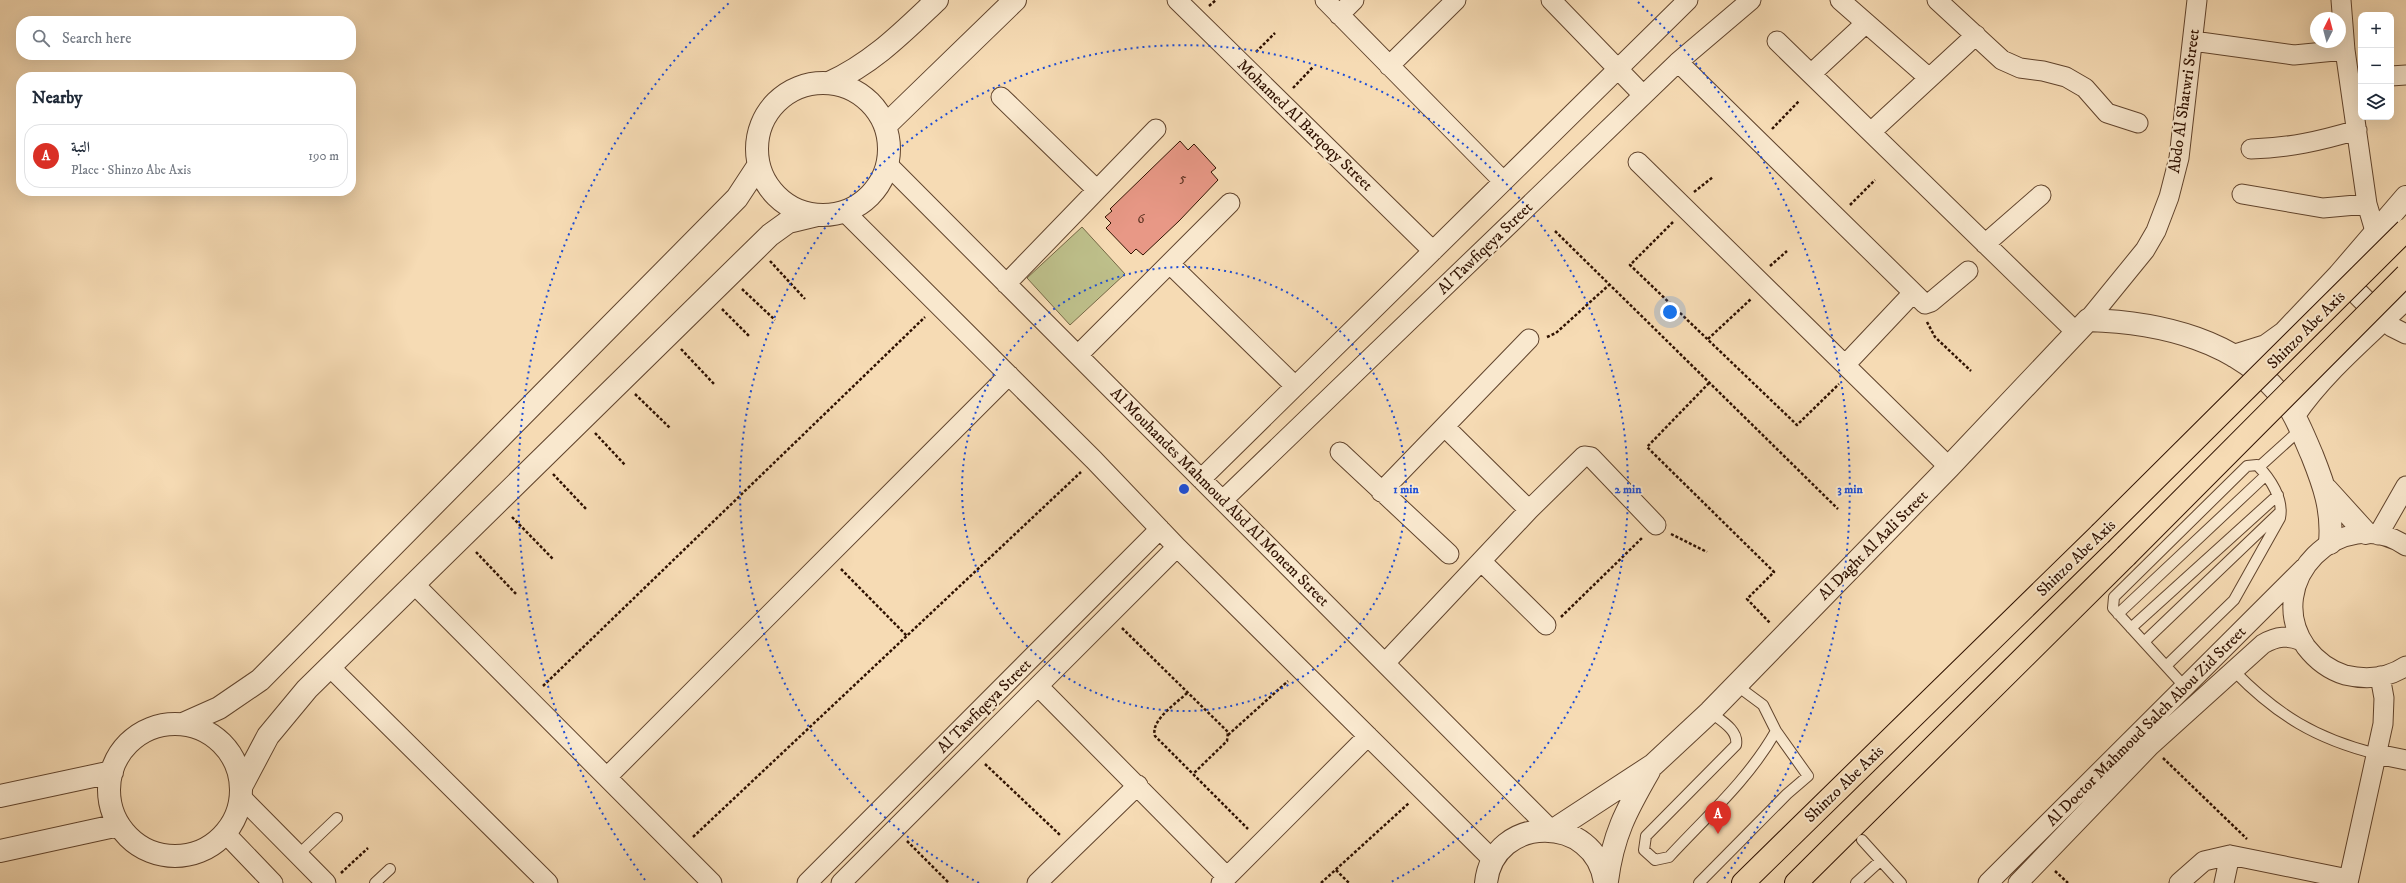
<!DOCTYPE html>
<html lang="en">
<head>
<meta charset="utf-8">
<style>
  body { margin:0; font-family:"IM FELL DW Pica",Amiri,serif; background:#f6f6f7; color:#1f2937 }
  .controls { position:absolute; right:12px; top:12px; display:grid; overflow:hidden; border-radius:8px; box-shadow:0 4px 16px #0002 }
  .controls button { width:36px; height:36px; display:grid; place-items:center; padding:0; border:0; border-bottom:1px solid #e0e1e3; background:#fff; color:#1f2937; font:20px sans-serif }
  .compass { position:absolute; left:2310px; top:12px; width:36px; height:36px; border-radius:50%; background:#fff; box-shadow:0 4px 16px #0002; rotate:6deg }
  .you { position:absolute; left:1670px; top:312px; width:14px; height:14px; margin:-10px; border:3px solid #fff; border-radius:50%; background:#1a73e8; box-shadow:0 0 0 6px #1a73e833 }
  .badge { display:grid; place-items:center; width:26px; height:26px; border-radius:50%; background:#d93025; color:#fff; font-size:13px; font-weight:700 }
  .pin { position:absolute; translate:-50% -33px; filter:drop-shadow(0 1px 2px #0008) }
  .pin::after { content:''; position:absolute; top:21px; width:14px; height:12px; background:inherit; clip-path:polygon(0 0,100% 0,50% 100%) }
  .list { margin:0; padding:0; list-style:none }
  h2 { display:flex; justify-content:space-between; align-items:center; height:52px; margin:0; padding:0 16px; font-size:17px }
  h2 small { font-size:13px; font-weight:400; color:#747a83 }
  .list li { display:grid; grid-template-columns:26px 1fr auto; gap:12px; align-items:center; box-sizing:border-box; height:64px; margin:0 8px 8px; padding:0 8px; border:1px solid #e0e1e3; border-radius:16px }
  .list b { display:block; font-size:15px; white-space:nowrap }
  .list p { margin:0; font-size:13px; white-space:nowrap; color:#747a83 }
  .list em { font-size:13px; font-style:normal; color:#747a83 }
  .icon { flex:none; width:22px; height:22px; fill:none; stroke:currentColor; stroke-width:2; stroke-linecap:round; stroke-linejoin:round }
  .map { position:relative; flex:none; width:2406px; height:883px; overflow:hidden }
  .search { position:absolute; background:#fff; box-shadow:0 4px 16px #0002; left:16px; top:16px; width:340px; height:44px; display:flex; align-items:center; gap:10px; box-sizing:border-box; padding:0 14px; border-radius:16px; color:#747a83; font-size:15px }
  .panel { position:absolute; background:#fff; box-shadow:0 4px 16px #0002; left:16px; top:72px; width:340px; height:124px; border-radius:16px }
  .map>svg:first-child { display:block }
</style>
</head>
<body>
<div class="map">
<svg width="2406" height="883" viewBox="0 0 2406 883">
  <rect width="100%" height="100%" fill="#f6dbb4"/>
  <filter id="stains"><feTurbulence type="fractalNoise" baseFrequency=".005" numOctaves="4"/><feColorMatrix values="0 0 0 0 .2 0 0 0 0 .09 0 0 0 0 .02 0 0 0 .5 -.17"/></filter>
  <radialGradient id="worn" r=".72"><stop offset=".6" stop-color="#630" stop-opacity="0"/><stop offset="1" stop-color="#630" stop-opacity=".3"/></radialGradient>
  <path fill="#bec08b" stroke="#766846" d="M1082,227L1125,274L1070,325L1027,278Z"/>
  <path fill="#e89886" stroke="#2f1100" d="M1180,141L1188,150L1194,144L1216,168L1211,172L1218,180L1179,221L1143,255L1136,249L1131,254L1106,228L1111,223L1105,217L1112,211L1110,209Z"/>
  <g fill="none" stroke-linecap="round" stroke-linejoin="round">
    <defs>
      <path id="service" d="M2259,467L2301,429
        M2118,614L2265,476
        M2131,628L2278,495
        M2144,642L2280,512
        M2166,666L2234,600L2280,518C2284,499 2270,478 2257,465L2247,466L2114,597L2113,608L2185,687
        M2234,671C2277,715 2316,739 2377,754
        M1710,712C1720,720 1739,730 1736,745L1646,836L1644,850L1655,860L1669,857C1706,817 1749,779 1776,731
        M1862,840L1901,883
        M298,855L337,818
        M375,883L390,869
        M1699,883L1787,794L1808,776L1776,731L1763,705L1736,685
        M1856,883L1880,861"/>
      <path id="minor" d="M1177,0L1433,251
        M1325,0L1503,181
        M1551,0L1643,95
        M1840,0L1929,78
        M1937,0L2002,60L2020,68L2043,71L2066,77L2085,88L2107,113L2138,123
        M2341,0L2345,50L2367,204L2375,231
        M1339,15L1354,0
        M1777,41L2077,333
        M2193,41L2294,55L2345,50
        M1678,62L1925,304L1931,302L1968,271
        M1389,66L1456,0
        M1811,74L1866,23
        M2391,76L2406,75
        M1001,97L1097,190
        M1871,132L1976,35
        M2251,149C2289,148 2320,141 2357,130
        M1638,162L1949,467
        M887,164L1552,831
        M2242,194L2323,208L2367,204
        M844,211L1094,460L1177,547L1493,860
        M1985,244L2041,195
        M1170,264L1295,386
        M1006,284L1156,129
        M2088,320L2145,250L2156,231L2169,197L2179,158L2197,0
        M2384,320L2392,327L2406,334
        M1078,355L1230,203
        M1845,365L1913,293
        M1445,427L1529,510
        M1340,452L1449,554
        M1201,479L1688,0
        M1381,492L1529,339
        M1223,500L1678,62L1751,0
        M2378,535L2406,486
        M2406,546C2341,502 2261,582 2306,647C2316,660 2329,670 2345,675C2366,680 2388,678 2406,666
        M1481,561L1546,625
        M414,584L712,883
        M1385,663L1529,510L1584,456L1591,457L1656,525
        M330,667L548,883
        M1038,686L1227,877
        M2377,754L2406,760
        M607,777L1009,375
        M241,797L326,883
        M225,833L273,883
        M807,883L1160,529
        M841,883L1177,547
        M1037,883L1138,785
        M1221,883L1368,736
        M1988,883L2304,568
        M2018,883L2150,746L2263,644C2277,636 2288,635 2302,641
        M2179,883L2204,861L2230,855L2348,879
        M2224,883L2230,855
        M2348,883L2383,724L2384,698L2380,676"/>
      <path id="tertiary" d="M829,83C873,63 903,32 937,0
        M757 149a66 66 0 1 1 132 0a66 66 0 1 1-132 0Z
        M885,126L1015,0
        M2339,275L2384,320
        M2234,356L2266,346L2284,333L2339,275L2406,197
        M2294,415C2324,371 2368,335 2406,298
        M2327,490L2366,533
        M183,724L219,708L260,680L737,198L758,166
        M109 790a66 66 0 1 1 132 0a66 66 0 1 1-132 0Z
        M241,787L268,736L307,689L770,235L788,222L817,215
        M0,796L112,772
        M1552,831L1653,765L1710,712L1949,467L2088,320C2159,322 2240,340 2285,401C2297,417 2304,437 2312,455C2324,485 2333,510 2330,543
        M0,851L119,825
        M1607,881C1613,835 1626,811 1649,771
        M1486,883C1493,814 1596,813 1605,883"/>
      <path id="primary" d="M1743,883L2100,534
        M1796,883L2126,556"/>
    </defs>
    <use href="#service" stroke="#61442d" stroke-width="12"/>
    <use href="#minor" stroke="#61442d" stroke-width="21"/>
    <use href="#tertiary" stroke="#61442d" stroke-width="24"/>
    <use href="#primary" stroke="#2f1100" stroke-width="24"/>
    <path stroke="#2f1100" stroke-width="2.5" stroke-dasharray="3 2" stroke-linecap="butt" d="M1209,6L1216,0
      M1256,52L1275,33
      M1293,88L1313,67
      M1772,129L1799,101
      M1694,192L1713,177
      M1850,205L1875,180
      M1673,222L1630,265L1797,425L1839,384
      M1555,231L1838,509
      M770,261L805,299
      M1770,266L1787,251
      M742,289L775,320
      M722,309L750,337
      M1927,322L1935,337L1971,371
      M1547,337L1556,333L1610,284
      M1708,339L1751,299
      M681,349L714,384
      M1709,383L1647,447L1774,572L1747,599L1770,623
      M635,394L670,428
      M595,433L625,465
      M553,474L587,510
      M512,517L553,559
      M1671,534L1707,552
      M476,552L517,595
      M841,569L907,636
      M1561,617L1642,538
      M1122,628L1228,732L1227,741L1193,774
      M543,686L925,317
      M1187,693C1177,703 1150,720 1155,736L1248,829
      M1228,735L1288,681
      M2163,758L2247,839
      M985,764L1060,835
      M693,837L1081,472
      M907,841L949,883
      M1336,870L1349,883
      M2055,871L2068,883
      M341,873L368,848
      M1321,883L1409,803"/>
    <use href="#service" stroke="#f9e8ce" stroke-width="10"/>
    <use href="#minor" stroke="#f9e8ce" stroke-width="19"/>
    <use href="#tertiary" stroke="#f9e8ce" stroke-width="22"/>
    <use href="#primary" stroke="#f6dbb4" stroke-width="22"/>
    <defs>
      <path id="primary-bridge" d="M2100,534L2406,230
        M2126,556L2406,275"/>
    </defs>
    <use href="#primary-bridge" stroke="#2f1100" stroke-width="24" stroke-linecap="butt"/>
    <use href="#primary-bridge" stroke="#f6dbb4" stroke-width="22"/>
  </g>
  <g fill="none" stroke="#1d4ed8" stroke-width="2" stroke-dasharray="2 4">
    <circle cx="1184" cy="489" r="222"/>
    <path d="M979 883A444 444 0 1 1 1389 883"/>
    <path d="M645 880A666 666 0 0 1 730 2M1638 2A666 666 0 0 1 1723 880"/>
  </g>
  <g text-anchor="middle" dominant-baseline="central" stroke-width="4" stroke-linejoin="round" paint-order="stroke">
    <g font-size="14" fill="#5d3322">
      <text x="1183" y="178">5</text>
      <text x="1141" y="219">6</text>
    </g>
    <g font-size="16" fill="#2f1100" stroke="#f9e8ce">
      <text transform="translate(2184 101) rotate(-82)">Abdo Al Shatwri Street</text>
      <text transform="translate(1305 125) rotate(44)">Mohamed Al Barqoqy Street</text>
      <text transform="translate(1485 248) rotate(-44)">Al Tawfiqeya Street</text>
      <text transform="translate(2306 330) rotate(-45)">Shinzo Abe Axis</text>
      <text transform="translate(1220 497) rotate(45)">Al Mouhandes Mahmoud Abd Al Monem Street</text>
      <text transform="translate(1873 545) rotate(-45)">Al Daght Al Aali Street</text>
      <text transform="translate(2076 558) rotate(-44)">Shinzo Abe Axis</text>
      <text transform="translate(984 706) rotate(-45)">Al Tawfiqeya Street</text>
      <text transform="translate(2146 726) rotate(-45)">Al Doctor Mahmoud Saleh Abou Zid Street</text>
      <text transform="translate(1844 784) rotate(-44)">Shinzo Abe Axis</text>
    </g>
  </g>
  <circle cx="1184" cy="489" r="6" fill="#1d4ed8" stroke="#f9e8ce" stroke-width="2"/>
  <g font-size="12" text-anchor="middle" font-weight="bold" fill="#1d4ed8" stroke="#f9e8ce" stroke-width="4" stroke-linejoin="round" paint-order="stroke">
    <text x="1406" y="493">1 min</text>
    <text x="1628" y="493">2 min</text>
    <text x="1850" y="493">3 min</text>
  </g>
  <rect width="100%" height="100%" filter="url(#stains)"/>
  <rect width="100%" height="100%" fill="url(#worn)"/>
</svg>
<div class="controls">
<button>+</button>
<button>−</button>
<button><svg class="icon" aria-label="layers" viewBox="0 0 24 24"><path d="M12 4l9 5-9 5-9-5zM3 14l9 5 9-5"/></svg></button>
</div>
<svg class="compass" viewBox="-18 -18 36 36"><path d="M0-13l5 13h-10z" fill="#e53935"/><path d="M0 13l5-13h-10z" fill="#747a83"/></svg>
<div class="you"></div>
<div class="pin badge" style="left:1718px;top:834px">A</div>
<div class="search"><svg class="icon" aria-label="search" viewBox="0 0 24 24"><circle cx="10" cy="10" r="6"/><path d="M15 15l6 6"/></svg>Search here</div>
<section class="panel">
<h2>Nearby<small></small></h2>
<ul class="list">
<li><span class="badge">A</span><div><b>التبة</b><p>Place · Shinzo Abe Axis</p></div><em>190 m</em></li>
</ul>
</section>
</div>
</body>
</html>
